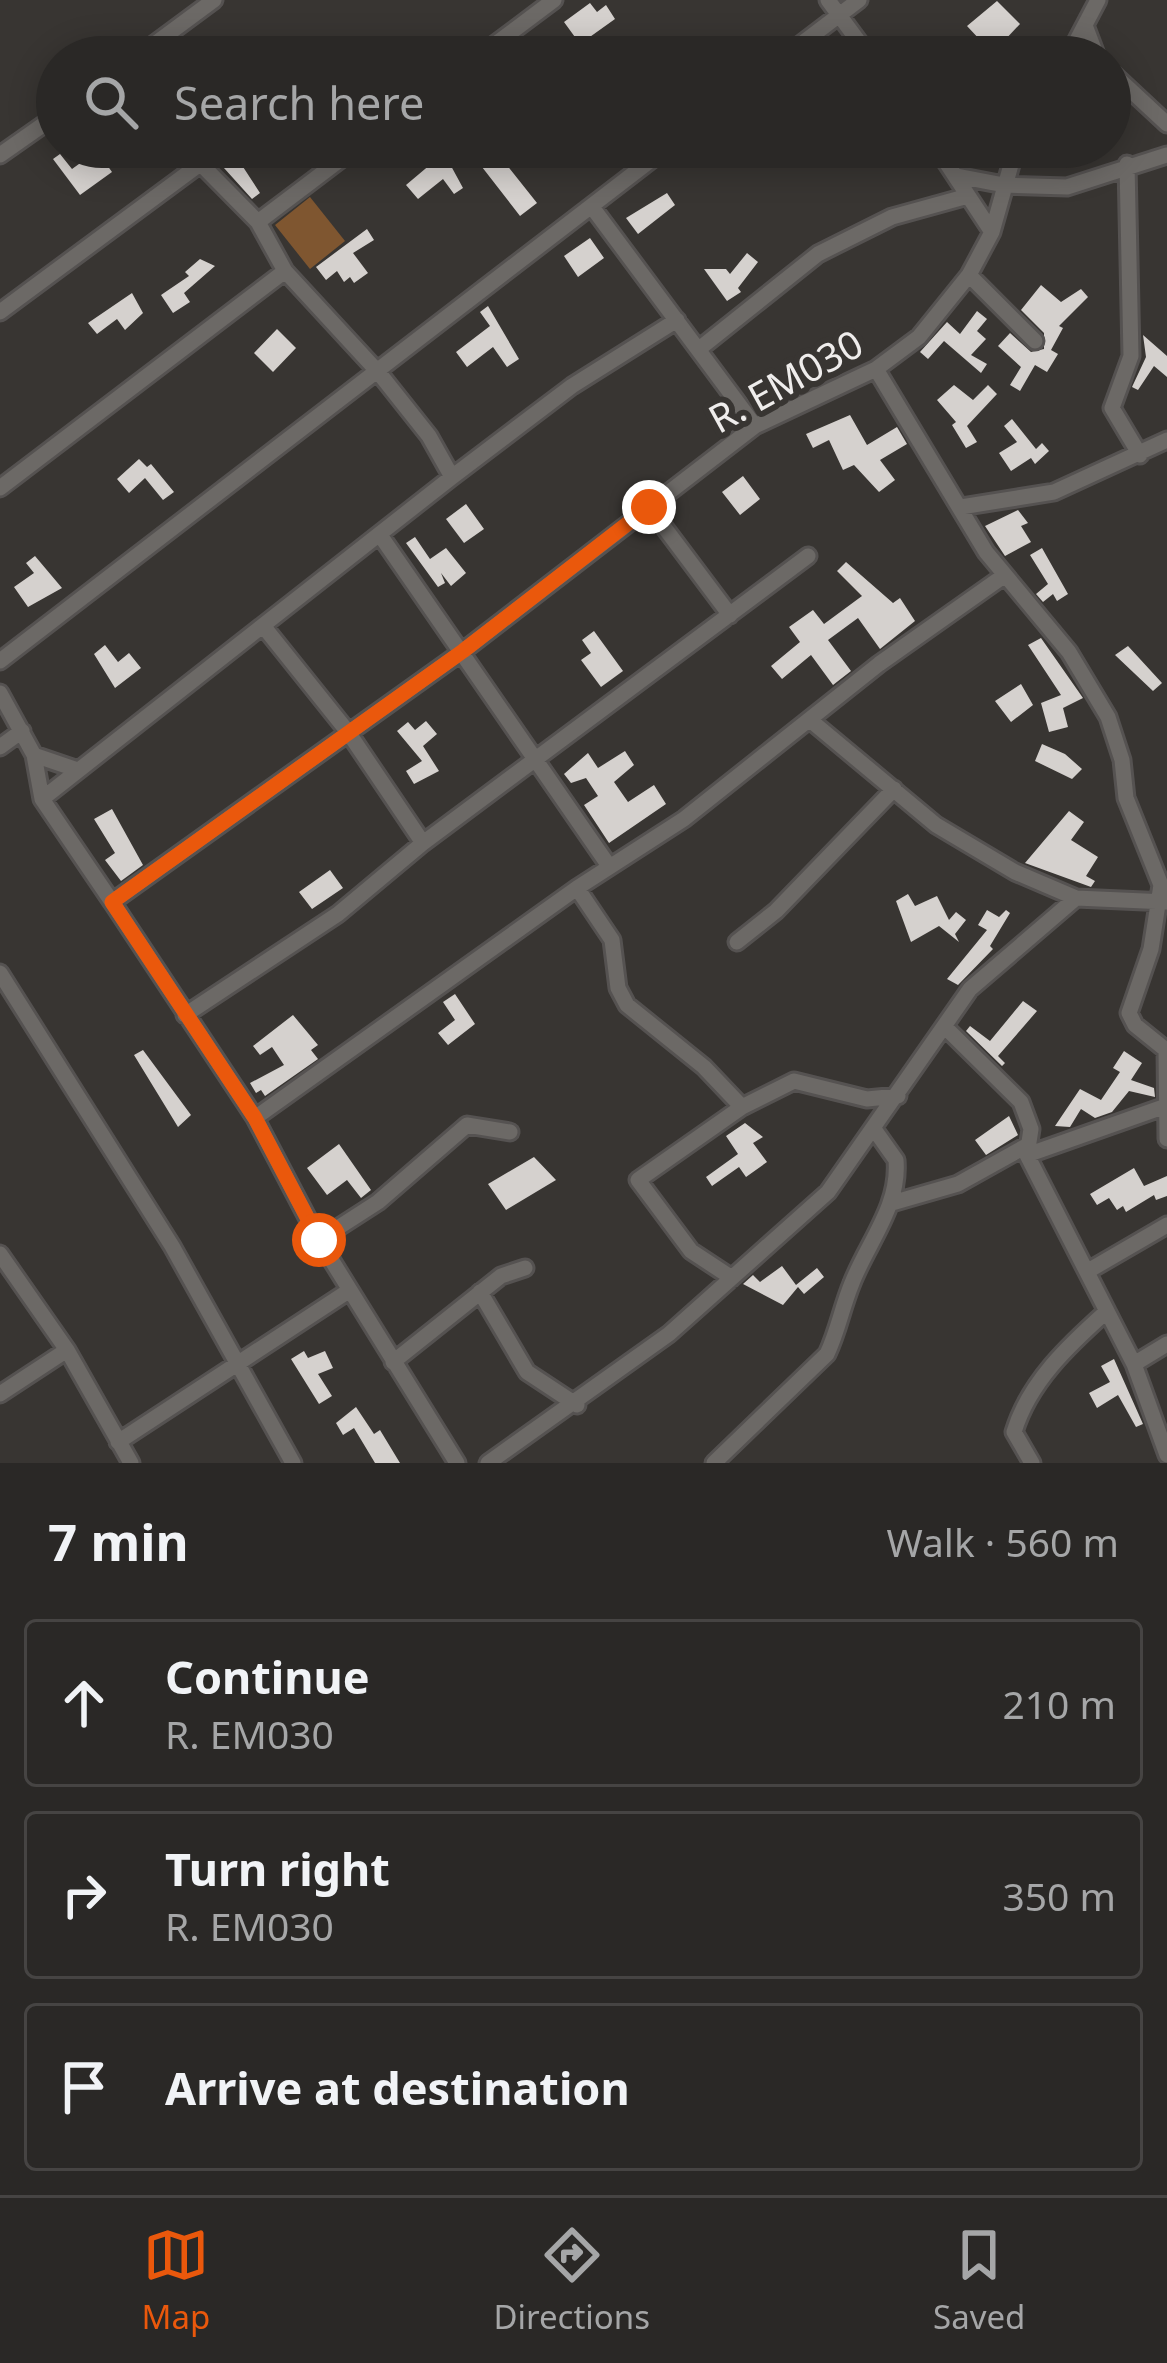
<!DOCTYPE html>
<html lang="en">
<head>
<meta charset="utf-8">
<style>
  body { margin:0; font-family:"Noto Sans",sans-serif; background:#32302e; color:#f1f3f6 }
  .stop { position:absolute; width:36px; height:36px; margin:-27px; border:9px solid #ea580c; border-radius:50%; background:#fff }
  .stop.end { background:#ea580c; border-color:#fff; box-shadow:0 3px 12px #0008 }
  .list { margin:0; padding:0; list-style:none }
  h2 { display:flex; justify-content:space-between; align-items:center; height:156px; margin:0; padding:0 48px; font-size:51px }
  h2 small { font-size:39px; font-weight:400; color:#a5a6a7 }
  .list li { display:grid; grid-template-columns:78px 1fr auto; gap:36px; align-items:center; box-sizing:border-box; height:168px; margin:0 24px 24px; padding:0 24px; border:3px solid #464443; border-radius:12px }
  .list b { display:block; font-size:45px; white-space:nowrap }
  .list p { margin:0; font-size:39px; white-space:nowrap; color:#a5a6a7 }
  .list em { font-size:39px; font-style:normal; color:#a5a6a7 }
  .icon { flex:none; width:66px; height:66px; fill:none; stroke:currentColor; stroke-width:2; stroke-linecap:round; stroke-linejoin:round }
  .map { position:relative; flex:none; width:1167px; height:1463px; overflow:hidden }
  .search { position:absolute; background:#2a2826; box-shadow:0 6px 30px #0003; left:36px; right:36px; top:36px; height:132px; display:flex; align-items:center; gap:30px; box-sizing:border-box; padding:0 42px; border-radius:66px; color:#a5a6a7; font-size:45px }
  .sheet { height:732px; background:#2a2826 }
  nav { display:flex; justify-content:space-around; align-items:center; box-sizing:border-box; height:168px; border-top:3px solid #464443; background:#2a2826; font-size:33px; color:#a5a6a7 }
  nav a { display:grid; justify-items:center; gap:6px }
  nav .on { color:#ea580c }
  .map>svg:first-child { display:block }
</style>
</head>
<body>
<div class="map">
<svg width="1167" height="1463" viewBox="0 0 1167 1463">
  <rect width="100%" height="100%" fill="#383532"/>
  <path fill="#7f5630" d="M310,197L345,241L310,269L275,225Z"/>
  <path fill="#d5d1ce" d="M997,1L1020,24L1003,42L1013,57H996L967,26Z
    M590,3L597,12L606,5L615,19L580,44L564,22Z
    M205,147H230L260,193L252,199Z
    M97,151L112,172L80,195L53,159L60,154L72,169Z
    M444,153L463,188L454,194L443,179L418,199L406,185Z
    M498,154L537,203L520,216L482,167Z
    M667,193L675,205L638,234L626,218Z
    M367,229L374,240L353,253L368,273L354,283L350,277L344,282L337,271L326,280L316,267Z
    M590,238L604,258L578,277L564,256Z
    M747,253L758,262L738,288L741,292L727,301L704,269H726L730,274Z
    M200,259L215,266L184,293L190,302L173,313L161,295L189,276L185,272Z
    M1041,285L1061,302L1081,289L1088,297L1059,326L1063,328L1051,350L1058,354L1047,372L1035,365L1020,391L1010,385L1021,367L998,346L1010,333L1031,352L1044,349V333L1021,310Z
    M132,293L143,313L125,330L117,319L97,334L88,323Z
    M488,306L519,359L507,367L493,347L467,367L456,352L490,326L480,312Z
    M977,311L987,319L977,331L986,339L971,355L987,364L981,373L944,341L928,359L920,352L947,322L960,334Z
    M277,329L296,348L273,372L254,353Z
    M1143,335L1167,356V377L1154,366L1138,390L1132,387L1146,357Z
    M954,385L973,400L988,385L997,394L967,426L977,442L966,448L952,425L956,422L937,400Z
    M850,415L867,445L897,427L907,444L880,460L895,480L879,492L854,465L843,470L829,440L813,448L806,434Z
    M1012,419L1036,449L1042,443L1049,451L1035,464L1031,458L1011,471L999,453L1017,442L1004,426Z
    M139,459L147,467L151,464L174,492L163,500L145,478L129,493L117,479Z
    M743,476L760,499L740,515L722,492Z
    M466,504L484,529L464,543L446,519Z
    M1018,510L1028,523L1021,526L1031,542L1005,556L985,526Z
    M415,537L430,559L446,548L466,573L451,586L441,573L445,583L438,587L406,543Z
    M1042,548L1068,594L1057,601L1053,594L1043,602L1036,594L1048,584L1030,555Z
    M35,556L62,588L28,607L14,587L34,573L26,563Z
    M846,562L893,603L900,598L915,621L880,649L858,618L828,640L851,671L833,685L811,655L782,679L771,666L800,642L789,627L813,610L824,624L862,596L837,571Z
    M594,631L623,671L601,687L581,660L591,653L582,640Z
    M1041,638L1083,698L1063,708L1068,727L1049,732L1041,703L1061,695L1028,645Z
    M105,645L118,662L129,653L141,668L115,688L94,654Z
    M1128,646L1162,683L1153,691L1115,655Z
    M1021,684L1033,705L1011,722L995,701Z
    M426,721L437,734L423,746L439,771L414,784L406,771L422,761L397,731L408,722L415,730Z
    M1042,744L1065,754L1082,769L1072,779L1035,761Z
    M625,751L634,765L614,782L628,802L654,785L666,804L609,843L584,805L598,796L586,778L571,783L564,774L588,753L598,768Z
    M112,809L143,865L121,881L105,860L115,853L94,819Z
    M1069,811L1084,822L1071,840L1098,857L1086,876L1095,881L1091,887L1025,863Z
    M330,870L343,888L312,909L299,892Z
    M908,894L915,906L937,896L949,920L956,912L966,920L955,934L959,942L939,926L911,942L896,901Z
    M987,910L999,917L1006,910L1010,913L990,946L993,949L958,985L947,979L987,930L978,925Z
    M455,994L475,1024L448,1045L438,1033L455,1020L443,1002Z
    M1023,1001L1037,1011L998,1056L1005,1063L1002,1066L966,1031L970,1026L990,1041Z
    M293,1015L318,1045L311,1050L318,1059L265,1096L261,1090L256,1093L250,1083L284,1065L272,1047L260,1055L253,1046Z
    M143,1050L191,1115L178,1127L134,1055Z
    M1124,1051L1142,1063L1131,1080L1154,1088L1155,1097L1129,1091L1112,1112L1095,1118L1081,1109L1070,1127L1055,1126L1080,1089L1101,1100L1120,1072L1113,1068Z
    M1009,1116L1018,1135L986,1155L975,1140Z
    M745,1123L763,1137L753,1143L767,1162L746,1177L739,1167L712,1186L706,1177L738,1154L726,1136Z
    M339,1144L371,1190L361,1198L347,1180L327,1195L307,1168Z
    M534,1157L556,1180L506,1210L488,1184Z
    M1134,1168L1144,1186L1167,1176V1196L1156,1200L1154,1195L1126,1212L1123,1206L1117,1210L1109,1198L1097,1205L1090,1194Z
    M782,1266L796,1285L817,1268L824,1277L804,1294L798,1287L783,1305L743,1284L753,1275L760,1282Z
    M304,1351L308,1358L325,1351L333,1368L318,1374L332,1396L319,1404L291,1359Z
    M1114,1359L1143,1424L1136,1427L1118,1395L1097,1408L1089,1393L1110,1382L1101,1366Z
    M356,1407L374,1434L380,1430L400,1463H375L354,1428L343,1435L336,1423Z"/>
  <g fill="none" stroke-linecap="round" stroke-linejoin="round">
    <defs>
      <path id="street" d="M828,0L870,57
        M1086,28L1097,57
        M137,57L214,0
        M478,57L554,0
        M784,57L859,0
        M1068,57L1098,0
        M1110,71L1167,124
        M184,147L258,222L285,271L379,373L429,436L452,477
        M936,147L992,232
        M0,155L57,115
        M1127,164L1131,356L1112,408L1140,455
        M957,176L1004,185L1067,187L1167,155
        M592,207L755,426
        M258,222L357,147
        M969,275L1035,341
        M0,312L200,164
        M699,349L818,254L892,217L968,196
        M876,369L986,552L1069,652L1108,717L1122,760L1126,798L1161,885L1151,949L1129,1013L1135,1025L1166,1050L1167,1139
        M0,488L285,271
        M649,507L730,615
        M961,507L1054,492L1167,440
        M380,535L609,866
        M264,627L348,732L423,843
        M0,661L668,147
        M0,693L34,755L42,799L112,902
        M810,720L936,825L1015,872L1076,898L1167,902
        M0,747L22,731
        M34,755L78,770
        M42,799L452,477L572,386L677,320
        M577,888L612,940L618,988L627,1005L704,1067L742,1107L794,1081L867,1099L898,1096
        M737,942L776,911L894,789
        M0,973L172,1246L293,1463
        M185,1015L338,914L423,843L808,556
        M947,1029L1021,1102L1031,1129L1027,1155L1134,1364
        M255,1118L577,888L684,819L879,664L1005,575
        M1027,1155L1163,1107
        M892,1203L958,1184L1028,1145
        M319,1240L378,1202L467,1125L510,1132
        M0,1254L67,1350L131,1463
        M1088,1271L1167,1225
        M732,1278L691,1251L638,1180L742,1107
        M480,1292L527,1372L577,1405
        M1167,1344L1134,1364L1167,1455
        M393,1362L501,1276L525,1268
        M0,1394L67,1350
        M118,1442L350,1290
        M457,1463L319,1240L255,1118L112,902L463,651L755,426L876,369L919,337L969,275L992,232L1016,147
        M488,1463L669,1334L828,1192L970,989L1076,898
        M714,1463L827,1354C838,1331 842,1307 852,1283C868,1242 900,1206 896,1160L874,1129
        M1032,1463L1014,1432C1029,1382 1069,1345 1107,1311"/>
    </defs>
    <use href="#street" stroke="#555251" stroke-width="21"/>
    <use href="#street" stroke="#6c6966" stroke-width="15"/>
  </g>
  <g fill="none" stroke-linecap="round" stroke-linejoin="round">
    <path stroke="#ea580c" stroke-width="15" d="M319,1240L255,1118L112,902L463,651L649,507"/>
  </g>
  <g text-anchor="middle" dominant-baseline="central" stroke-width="12" stroke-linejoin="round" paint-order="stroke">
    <g font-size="39" fill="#efedec" stroke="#383532">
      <text transform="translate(785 380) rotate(-29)">R. EM030</text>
    </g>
  </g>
</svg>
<div class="stop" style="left:319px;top:1240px"></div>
<div class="stop end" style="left:649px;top:507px"></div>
<div class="search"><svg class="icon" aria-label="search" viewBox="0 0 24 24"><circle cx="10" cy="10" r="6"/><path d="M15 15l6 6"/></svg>Search here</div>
</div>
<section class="sheet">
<h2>7 min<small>Walk · 560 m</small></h2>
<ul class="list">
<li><svg class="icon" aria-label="ahead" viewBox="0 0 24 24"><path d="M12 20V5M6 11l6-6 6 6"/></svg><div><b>Continue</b><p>R. EM030</p></div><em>210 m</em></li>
<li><svg class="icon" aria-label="right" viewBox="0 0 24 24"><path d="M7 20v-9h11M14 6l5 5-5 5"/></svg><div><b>Turn right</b><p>R. EM030</p></div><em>350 m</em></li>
<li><svg class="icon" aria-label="arrive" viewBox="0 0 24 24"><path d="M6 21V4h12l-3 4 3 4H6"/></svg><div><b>Arrive at destination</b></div></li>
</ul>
</section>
<nav>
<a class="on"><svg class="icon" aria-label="map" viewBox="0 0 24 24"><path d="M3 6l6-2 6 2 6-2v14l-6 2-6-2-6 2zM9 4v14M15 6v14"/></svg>Map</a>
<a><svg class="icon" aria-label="directions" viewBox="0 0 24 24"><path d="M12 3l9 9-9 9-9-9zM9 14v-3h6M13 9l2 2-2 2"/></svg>Directions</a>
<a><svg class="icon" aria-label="saved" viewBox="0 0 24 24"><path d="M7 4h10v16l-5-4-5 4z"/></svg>Saved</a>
</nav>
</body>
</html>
